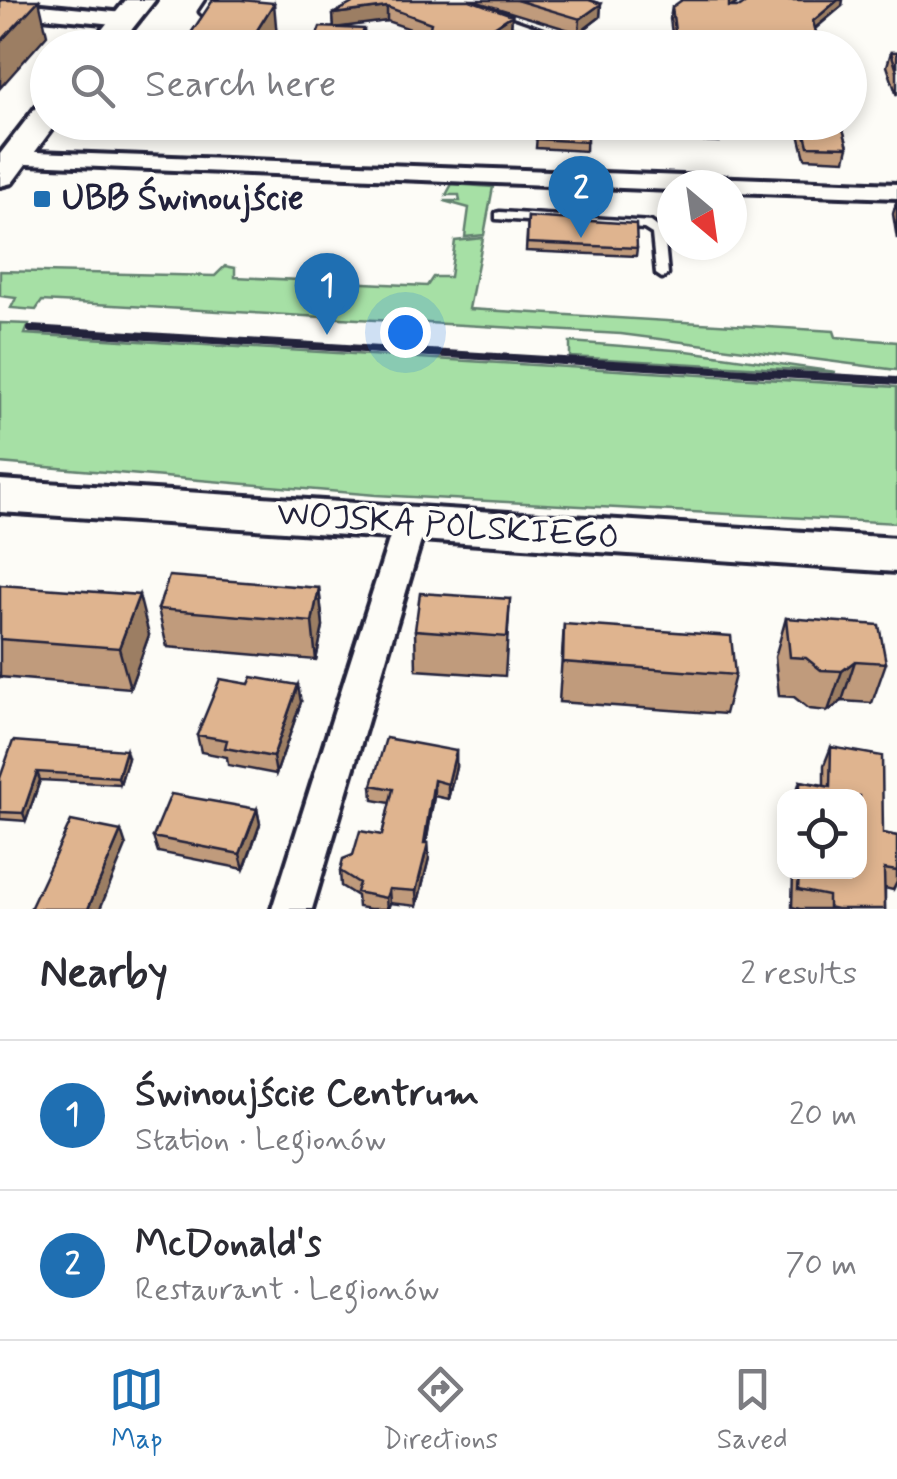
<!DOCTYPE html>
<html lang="en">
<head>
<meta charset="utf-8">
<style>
  body { margin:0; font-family:Mynerve,sans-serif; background:#f7f7f7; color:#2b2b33 }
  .controls { position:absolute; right:30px; bottom:30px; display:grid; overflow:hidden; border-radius:20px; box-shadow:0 5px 15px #0003 }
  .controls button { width:90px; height:90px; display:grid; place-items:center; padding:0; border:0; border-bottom:2px solid #e1e1e2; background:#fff; color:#2b2b33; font:50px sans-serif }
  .compass { position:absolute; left:657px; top:170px; width:90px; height:90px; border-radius:50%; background:#fff; box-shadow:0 5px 15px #0003; rotate:151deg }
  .you { position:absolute; left:405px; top:332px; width:35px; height:35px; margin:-25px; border:8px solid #fff; border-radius:50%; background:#1a73e8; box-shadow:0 0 0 15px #1a73e833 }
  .badge { display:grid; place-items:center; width:65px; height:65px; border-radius:50%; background:#1f6fb2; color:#fff; font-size:32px; font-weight:700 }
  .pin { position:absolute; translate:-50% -82px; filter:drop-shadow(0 2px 5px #0008) }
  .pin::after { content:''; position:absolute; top:52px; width:35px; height:30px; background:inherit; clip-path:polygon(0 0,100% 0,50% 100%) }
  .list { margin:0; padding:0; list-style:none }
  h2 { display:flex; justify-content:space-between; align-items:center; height:130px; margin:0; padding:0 40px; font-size:42px }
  h2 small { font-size:32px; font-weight:400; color:#7c7c81 }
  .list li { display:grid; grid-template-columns:65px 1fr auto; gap:30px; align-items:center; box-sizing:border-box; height:150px; padding:0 40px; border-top:2px solid #e1e1e2 }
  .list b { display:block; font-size:38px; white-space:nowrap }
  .list p { margin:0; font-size:32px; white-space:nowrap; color:#7c7c81 }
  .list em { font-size:32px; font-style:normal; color:#7c7c81 }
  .icon { flex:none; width:55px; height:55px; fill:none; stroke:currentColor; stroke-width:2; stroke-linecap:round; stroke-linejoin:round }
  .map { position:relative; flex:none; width:897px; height:909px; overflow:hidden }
  .search { position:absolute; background:#fff; box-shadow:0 5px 15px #0003; left:30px; right:30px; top:30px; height:110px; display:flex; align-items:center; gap:25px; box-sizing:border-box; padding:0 35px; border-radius:55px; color:#7c7c81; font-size:38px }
  .sheet { height:430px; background:#fff }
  nav { display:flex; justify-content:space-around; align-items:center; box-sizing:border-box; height:140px; border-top:2px solid #e1e1e2; background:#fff; font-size:28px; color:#7c7c81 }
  nav a { display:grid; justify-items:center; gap:5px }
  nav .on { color:#1f6fb2 }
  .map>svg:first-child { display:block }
</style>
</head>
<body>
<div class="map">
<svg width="897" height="909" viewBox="0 0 897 909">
  <rect width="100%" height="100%" fill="#fdfcf7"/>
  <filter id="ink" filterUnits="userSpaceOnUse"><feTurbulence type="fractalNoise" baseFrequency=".01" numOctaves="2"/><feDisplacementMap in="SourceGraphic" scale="20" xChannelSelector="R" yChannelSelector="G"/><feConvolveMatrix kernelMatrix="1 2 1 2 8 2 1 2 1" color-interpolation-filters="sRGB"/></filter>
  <g filter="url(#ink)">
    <path fill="#a6e0a5" stroke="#648170" stroke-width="2.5" d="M452,184L493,187L484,235L465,237L469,208L444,201H460L459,195H446Z
      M483,238L469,309L834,331L836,337L897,342V370L621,334L42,301L36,310L11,308L16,298L0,296V271L215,276L225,266L235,268V277L427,286L433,277H450L455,241Z
      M0,323L29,324L25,334L897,387V523L376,495L0,463Z
      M570,342L687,351L836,372L570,357Z"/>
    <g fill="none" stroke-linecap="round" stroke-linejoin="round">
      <defs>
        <path id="lane" d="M208,0H218L208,14H202L200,12Z
          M491,14H497L560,36L551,38L491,18Z
          M500,212L651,222L664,232L668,274L662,278L656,274L652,234L644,229L496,219V213Z"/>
        <path id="street" d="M0,1L124,13L134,19L124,25L0,13Z
          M10,151L897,184V198L732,192V185H672V190L2,163L0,156Z
          M410,512L421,516L426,524L312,909H272L394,524L399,516Z"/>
        <path id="secondary" d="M126,0H155L117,48H87Z
          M48,104V122H57L12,183L0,186V154L37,106Z
          M0,480L897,538V572L0,512Z"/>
      </defs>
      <use href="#lane" stroke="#22223b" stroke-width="7"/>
      <use href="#street" stroke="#22223b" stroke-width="8"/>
      <use href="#secondary" stroke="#22223b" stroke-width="8"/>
      <use href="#lane" fill="#fdfcf7" fill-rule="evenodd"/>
      <use href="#street" fill="#fdfcf7" fill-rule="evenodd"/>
      <use href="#secondary" fill="#fdfcf7" fill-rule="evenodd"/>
      <path stroke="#22223b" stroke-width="8" d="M31,329L897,381"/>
    </g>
    <path fill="#c09b7b" stroke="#22223b" stroke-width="2.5" d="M346,0H470L512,15L511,28L482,48H425L428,35L387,21L335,27L365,43L334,27L333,14L353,3Z
      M471,0H589L601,4L600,17L579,33Z
      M741,0L731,7L842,6L815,29L820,48H674L670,19L672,7Z
      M891,52H897V96L887,66Z
      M285,122H338L334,134L285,131Z
      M409,122H452V125Z
      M538,122H587L586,151L536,148Z
      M665,122H720L719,142L666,139Z
      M796,122H841L848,147L845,160L805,158Z
      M897,199V239L893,214Z
      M528,217L637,248L636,256L526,251Z
      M0,585L149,635L130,688L0,677Z
      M319,588L323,626L316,660L167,647L158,609Z
      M510,599L505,676L416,670L415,630Z
      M786,618L886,663L872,703L842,701L828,711L809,709L794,697L779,696L775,657Z
      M564,624L735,675L725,714L559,702Z
      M301,702L276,774L228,765L227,757L201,752L197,735Z
      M831,747L883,833L897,836V882L893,890L885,888V909H800L792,907L793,872H860V796H795L800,781L824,785V765Z
      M456,751V767L448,799L434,796L426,843H428L429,858L417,906L390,903L388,909H370L358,907L357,896L341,886L340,871L353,855L382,835L390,803L373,800L372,785Z
      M128,758L120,784L40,780L26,821L0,819V778Z
      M257,809L260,824L244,869L158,852L153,837Z"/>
    <path fill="#9c7e64" stroke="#22223b" stroke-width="2.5" d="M39,0L47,35L0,88V42Z
      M729,0H741L728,9Z
      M838,0H843L842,6L810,32L813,21Z
      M274,3L277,37L271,48H246Z
      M601,4L600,17L579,33L580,19Z
      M387,7V21L334,28L333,14Z
      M512,15L511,28L482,48H464L465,46Z
      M364,29L365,43L364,48H358Z
      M319,588L323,626L316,660L312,622Z
      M139,595L149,635L130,688L119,648Z
      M855,661L842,701L828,711L842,671Z
      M298,685L301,702L276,774L273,757Z
      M126,750L128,758L120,784L118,777Z
      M456,751V767L448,799V784Z
      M37,772L40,780L26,821L23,813Z
      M434,780V796L424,857V843Z
      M257,809L260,824L244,869L240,854Z
      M121,831L126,846L100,909H88Z
      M428,843L429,858L417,906L416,891Z
      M389,889L390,903L387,909L386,898Z"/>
    <path fill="#dfb48f" stroke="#22223b" stroke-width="2.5" d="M0,0H39L0,42Z
      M213,0H241L274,3L246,48H181Z
      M358,0H470L512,15L465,46L464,48H425L431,23L387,7L333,14Z
      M516,0H589L601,4L580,19Z
      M682,0H729V7H740L750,0H838L813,21L820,48H777L776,42L713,40V48H677L672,7Z
      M320,27L364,29L358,48H312Z
      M891,52H897V71Z
      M538,122H587V142L536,139Z
      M667,122H720L721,129L667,127Z
      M802,122H841L848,147L808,146Z
      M528,217L636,224L637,248L527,243Z
      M169,576L319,588L312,622L158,609Z
      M0,585L139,595L119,648L0,639Z
      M420,593L510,599L507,637L415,630Z
      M786,618L879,625L886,663L855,661L842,671L821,670L806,658L790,657Z
      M564,624L731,636L735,675L563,662Z
      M252,677L298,685L273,757L225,748L227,740L197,735L220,679L249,684Z
      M386,738L456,751L448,784L434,780L424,843H428L416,891L389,889L386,898L356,892L359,883L340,871L343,859L353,855L360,831L382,835L393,789L372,785Z
      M13,741L126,750L118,777L37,772L23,813L0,812V778Z
      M831,747L882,756L883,833L897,836V871L884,869L885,909H837L828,907V896L798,890L799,872H860V796H800V781L830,787Z
      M171,794L257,809L240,854L153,837Z
      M71,821L121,831L88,909H30Z"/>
  </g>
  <rect fill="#1f6fb2" stroke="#fdfcf7" stroke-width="4" x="32" y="189" width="20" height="20" rx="5"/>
  <g text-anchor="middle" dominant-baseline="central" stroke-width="8" stroke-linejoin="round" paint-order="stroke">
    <g font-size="35" font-weight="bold" fill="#22223b" stroke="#fdfcf7" text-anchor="start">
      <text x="62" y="199">UBB Świnoujście</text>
    </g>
    <g font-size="35" fill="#22223b" stroke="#fdfcf7">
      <text transform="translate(448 526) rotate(4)">WOJSKA POLSKIEGO</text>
    </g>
  </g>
</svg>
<div class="controls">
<button><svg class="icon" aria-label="locate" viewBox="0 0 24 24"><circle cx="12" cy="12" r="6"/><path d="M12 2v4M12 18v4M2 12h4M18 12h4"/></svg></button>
</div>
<svg class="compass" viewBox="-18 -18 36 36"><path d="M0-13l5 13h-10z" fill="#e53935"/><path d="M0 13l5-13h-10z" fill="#7c7c81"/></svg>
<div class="you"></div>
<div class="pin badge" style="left:327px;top:335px">1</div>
<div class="pin badge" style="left:581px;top:238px">2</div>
<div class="search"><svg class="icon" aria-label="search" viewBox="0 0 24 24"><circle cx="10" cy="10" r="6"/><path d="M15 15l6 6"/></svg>Search here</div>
</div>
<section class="sheet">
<h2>Nearby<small>2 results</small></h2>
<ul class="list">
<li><span class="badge">1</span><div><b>Świnoujście Centrum</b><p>Station · Legionów</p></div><em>20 m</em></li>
<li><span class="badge">2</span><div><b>McDonald's</b><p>Restaurant · Legionów</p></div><em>70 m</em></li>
</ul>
</section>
<nav>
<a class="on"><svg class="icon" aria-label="map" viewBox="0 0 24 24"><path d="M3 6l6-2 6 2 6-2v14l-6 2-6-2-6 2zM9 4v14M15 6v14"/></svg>Map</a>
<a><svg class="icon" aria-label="directions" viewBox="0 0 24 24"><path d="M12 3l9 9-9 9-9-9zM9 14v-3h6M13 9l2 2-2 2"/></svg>Directions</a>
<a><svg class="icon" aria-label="saved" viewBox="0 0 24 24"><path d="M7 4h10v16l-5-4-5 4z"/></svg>Saved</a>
</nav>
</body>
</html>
